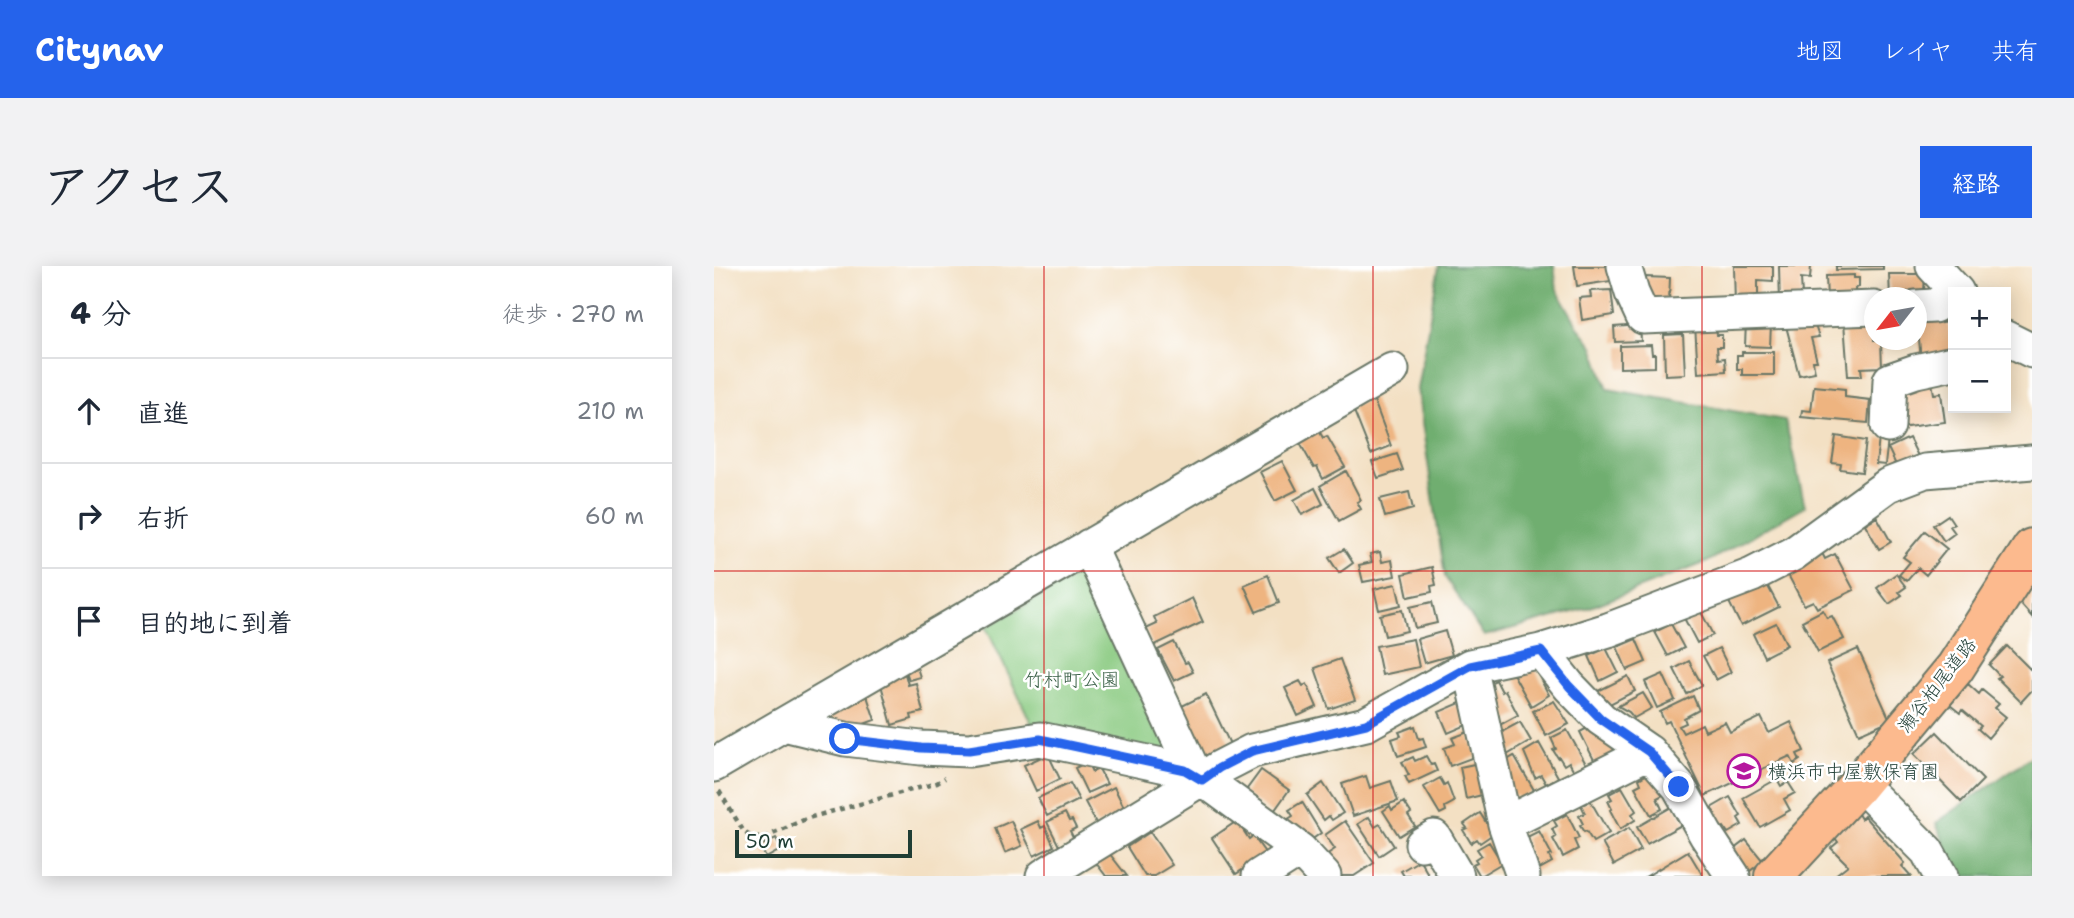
<!DOCTYPE html>
<html lang="ja">
<head>
<meta charset="utf-8">
<style>
  body { margin:0; font-family:"Shantell Sans","Klee One",sans-serif; background:#f2f2f3; color:#1f2937 }
  .controls { position:absolute; right:21px; top:21px; display:grid; overflow:hidden; border-radius:0px; box-shadow:0 4px 18px #0003 }
  .controls button { width:63px; height:63px; display:grid; place-items:center; padding:0; border:0; border-bottom:2px solid #e0e1e3; background:#fff; color:#1f2937; font:35px sans-serif }
  .compass { position:absolute; left:1150px; top:21px; width:63px; height:63px; border-radius:50%; background:#fff; box-shadow:0 4px 18px #0003; rotate:239deg }
  .scale { position:absolute; left:21px; bottom:18px; width:177px; box-sizing:border-box; padding-left:7px; border:4px solid #1f3d34; border-top:0; font-size:19px; line-height:24px; white-space:nowrap; color:#1f3d34; -webkit-text-stroke:5px #fff; paint-order:stroke }
  .stop { position:absolute; width:21px; height:21px; margin:-16px; border:5px solid #2563eb; border-radius:50%; background:#fff }
  .stop.end { background:#2563eb; border-color:#fff; box-shadow:0 2px 7px #0008 }
  .list { margin:0; padding:0; list-style:none }
  h2 { display:flex; justify-content:space-between; align-items:center; height:91px; margin:0; padding:0 28px; font-size:30px }
  h2 small { font-size:23px; font-weight:400; color:#747a83 }
  .list li { display:grid; grid-template-columns:46px 1fr auto; gap:21px; align-items:center; box-sizing:border-box; height:105px; padding:0 28px; border-top:2px solid #e0e1e3 }
  .list b { display:block; font-size:26px; white-space:nowrap }
  .list em { font-size:23px; font-style:normal; color:#747a83 }
  .icon { flex:none; width:38px; height:38px; fill:none; stroke:currentColor; stroke-width:2; stroke-linecap:round; stroke-linejoin:round }
  .map { position:relative; flex:none; width:1318px; height:610px; overflow:hidden; border-radius:0px }
  header { display:flex; align-items:center; gap:42px; box-sizing:border-box; height:98px; padding:0 35px; background:#2563eb; color:#fff }
  header strong { font-size:33px }
  nav { display:flex; gap:38px; margin-inline-start:auto; font-size:24px }
  .intro { display:flex; align-items:center; justify-content:space-between; box-sizing:border-box; height:168px; padding:0 42px }
  h1 { margin:0; font-size:49px }
  .button { padding:18px 32px; border-radius:0px; background:#2563eb; color:#fff; font-size:24px; font-weight:700 }
  main { display:flex; gap:42px; padding:0 42px }
  aside { flex:1; background:#fff; border-radius:0px; box-shadow:0 4px 18px #0003 }
  .map>svg:first-child { display:block }
</style>
</head>
<body>
<header>
<strong>Citynav</strong>
<nav><a>地図</a><a>レイヤ</a><a>共有</a></nav>
</header>
<div class="intro"><h1>アクセス</h1><a class="button">経路</a></div>
<main>
<aside>
<h2>4 分<small>徒歩 · 270 m</small></h2>
<ul class="list">
<li><svg class="icon" aria-label="ahead" viewBox="0 0 24 24"><path d="M12 20V5M6 11l6-6 6 6"/></svg><div><b>直進</b></div><em>210 m</em></li>
<li><svg class="icon" aria-label="right" viewBox="0 0 24 24"><path d="M7 20v-9h11M14 6l5 5-5 5"/></svg><div><b>右折</b></div><em>60 m</em></li>
<li><svg class="icon" aria-label="arrive" viewBox="0 0 24 24"><path d="M6 21V4h12l-3 4 3 4H6"/></svg><div><b>目的地に到着</b></div></li>
</ul>
</aside>
<div class="map">
<svg width="1318" height="610" viewBox="0 0 1318 610">
  <rect width="100%" height="100%" fill="#fff"/>
  <filter id="ink" filterUnits="userSpaceOnUse"><feTurbulence type="fractalNoise" baseFrequency=".0143" numOctaves="2"/><feDisplacementMap in="SourceGraphic" scale="14" xChannelSelector="R" yChannelSelector="G"/><feConvolveMatrix kernelMatrix="1 2 1 2 8 2 1 2 1" color-interpolation-filters="sRGB"/></filter>
  <filter id="wash" filterUnits="userSpaceOnUse"><feTurbulence type="fractalNoise" baseFrequency=".00686" numOctaves="4" result="noise"/><feDisplacementMap in="SourceGraphic" scale="28" xChannelSelector="R" yChannelSelector="G"/><feGaussianBlur stdDeviation="1.57" result="paint"/><feColorMatrix in="noise" values="0 0 0 0 0 0 0 0 0 0 0 0 0 0 0 0 0 1.4 0 .05"/><feComposite in="paint" operator="in"/></filter>
  <g filter="url(#wash)">
    <rect width="100%" height="100%" fill="#f3e0c3"/>
    <path fill="#8aca81" stroke="#54845a" stroke-width="2" d="M364,309L467,494L321,465L272,361Z"/>
    <path fill="#6fae6f" stroke="#477652" stroke-width="2" d="M725,0H840L843,24L865,62L879,80L894,123L1071,154L1091,240L993,296L874,342L770,370L731,311L703,123Z
      M1318,490V610H1244L1222,557Z"/>
    <g id="blocks">
      <path fill="#eeb480" d="M860,0H894L897,15L863,20Z
        M1020,0H1059V15L1044,14V40L1021,39Z
        M1065,0H1097L1096,13L1087,12L1088,30L1066,38Z
        M1122,0H1169V3L1122,4Z
        M1175,8H1211L1210,25L1203,32H1176Z
        M1140,9V12H1145V21L1141,22L1142,37L1113,33L1112,10Z
        M931,11L956,12L955,36L930,35Z
        M897,24L900,49L868,54L865,32L877,31L876,25Z
        M1226,48L1227,57L1234,56L1239,90L1207,94L1203,52Z
        M1160,54V74H1171V77L1167,76L1168,101L1147,102L1148,110H1134L1130,56Z
        M1032,56L1057,57L1056,81L1031,80Z
        M1100,57L1105,71L1097,72L1103,95H1099L1101,106L1085,109L1072,60Z
        M1002,58L1003,69H1008V81H1003L1004,93L1011,92L1012,105L984,107L981,59Z
        M926,59L927,75L901,76L900,61Z
        M969,68L971,108L951,109L950,69Z
        M937,79L938,88H941V101L906,102V80Z
        M1028,86H1060V109H1028V103H1023V89H1028Z
        M1216,106L1220,128L1227,127L1231,156L1185,162L1181,119Z
        M1100,120L1131,123V131L1156,134L1154,157L1087,151L1088,144L1097,145Z
        M659,132L677,180L657,188L638,140Z
        M603,161L609,172L613,170L631,201L609,213L603,201L600,202L583,172Z
        M1122,170L1152,175L1148,206L1126,203L1127,198L1118,197Z
        M1165,172L1174,173L1171,199L1162,198Z
        M1195,172L1206,194L1181,206L1178,199L1181,197L1174,182Z
        M683,188L689,204L664,212L658,196Z
        M568,195L583,224L561,235L546,206Z
        M632,205L647,234L643,236L647,243L625,255L606,220Z
        M601,222L609,238L588,249L580,234Z
        M695,226L699,243L671,251L666,233Z
        M1234,249L1240,258L1236,260L1241,267L1230,275L1219,259Z
        M1163,251L1177,276L1165,283L1151,258Z
        M1211,265L1233,283L1212,309L1204,302L1193,315L1185,309L1196,296L1189,291Z
        M630,283L639,297L625,307L615,292Z
        M666,286L668,296L678,294L681,310L649,316L645,299L658,296L656,288Z
        M1108,287L1111,293L1121,288L1140,324L1103,342L1099,335L1090,339L1072,305Z
        M718,301L722,319L717,320L718,326L694,331L689,308Z
        M1182,308L1192,321L1185,326L1188,329L1175,338L1163,322Z
        M554,309L565,337L542,346L530,319Z
        M1051,315L1065,341L1027,360L1014,334Z
        M682,318L687,339L665,344L660,323Z
        M1318,320V351L1303,334Z
        M478,332L489,356L439,380L432,363L443,358L440,351Z
        M718,336L723,357L701,362L696,341Z
        M688,344L693,365L671,370L666,349Z
        M986,344L999,369L983,377L970,352Z
        M1109,344L1113,352L1118,350L1130,373L1104,386L1088,355Z
        M1062,357L1073,379L1050,391L1039,368Z
        M957,358L970,382L954,390L941,366Z
        M731,365L738,389L710,397L703,373Z
        M699,373L705,401L668,409L662,380Z
        M922,373L932,396L913,404L903,381Z
        M460,376L471,397L474,396L479,406L460,415L444,384Z
        M1293,380L1316,403L1318,401V424L1307,436L1283,412L1286,410L1275,399Z
        M892,382L904,406L886,415L875,390Z
        M1005,382L1017,406L1002,414L989,390Z
        M1144,383L1176,454L1145,468L1113,397Z
        M626,393L641,434L615,443L601,402Z
        M201,395L206,411L195,414L190,399Z
        M975,395L988,419L973,428L960,403Z
        M818,398L835,429L817,440L797,404Z
        M191,408L194,419L202,417L209,446L197,449L198,453L178,459L166,415Z
        M949,408L961,434L943,442L931,416Z
        M914,410L921,425L890,441L882,426Z
        M782,414L788,426L791,424L804,449L782,461L769,420Z
        M586,415L589,420L593,418L603,441L584,450L571,422Z
        M1254,418L1265,428L1268,424L1285,438L1281,442L1292,451L1274,472L1264,463L1267,460L1248,444L1246,447L1236,439Z
        M929,427L938,442L920,452L915,446L904,440Z
        M492,428L516,478L488,492L464,442Z
        M153,430L161,454L133,464L116,458L110,446Z
        M979,430L985,444L970,452L972,457L965,460L969,467L988,458L991,465L1011,456L1016,466L1047,451L1055,467L1077,456L1090,485L1083,488L1086,494L1080,498L1076,490L991,530L955,455L951,457L946,446Z
        M753,434L762,455L734,467L725,446Z
        M840,435L855,458L832,470L819,445Z
        M806,456L817,475L791,490L780,470Z
        M879,459L892,467L904,489L883,500L866,466Z
        M701,460L705,473L709,472L712,481L684,490L678,473L687,470L685,466Z
        M853,464L872,498L860,505L855,496L850,499L845,491L844,492L839,484L842,483L837,472Z
        M754,466L763,490L736,500L730,482L741,478L738,472Z
        M1223,466L1269,514L1247,536L1200,488Z
        M825,477L844,511L832,518L827,509L821,512L810,486Z
        M334,488L346,513L322,525L310,499Z
        M712,490L717,499L720,498L723,505L695,518L691,510L695,509L688,496L699,491L701,495Z
        M800,490L820,524L805,533L802,529L799,531L787,498Z
        M373,496L378,506L385,503L393,518L373,527L361,502Z
        M765,497L772,528L752,533L746,501Z
        M547,504L575,524L558,548L530,527Z
        M939,505L951,528L943,532L948,543L937,549L921,521L927,518L925,513Z
        M652,510L656,522L677,515L684,535L639,550L628,518Z
        M726,512L730,519L733,517L740,536L731,541L732,545L726,548L710,521Z
        M1063,513L1067,520L1074,516L1081,527L1070,533L1076,544L1046,561L1029,532Z
        M356,517L365,534L333,550L324,532Z
        M609,517L629,547L618,554L615,550L610,554L593,529Z
        M400,521L412,545L383,559L371,536Z
        M908,521L922,545L918,548L921,554L906,563L896,544L898,543L894,535L898,533L895,528Z
        M1016,531L1027,550L1024,552L1028,559L1014,567L1010,561L1004,564L996,549L1001,547L997,542Z
        M876,534L895,567L879,576L872,565L870,566L866,560L869,558L865,550L871,547L867,539Z
        M588,536L607,567L590,579L574,553L579,550L575,544Z
        M690,536L697,547L694,549L701,560L685,570L669,545L676,540L678,544Z
        M961,539L971,557L933,578L923,561Z
        M351,547L355,555L358,554L362,562L356,565L360,573L345,580L333,556Z
        M766,547L771,555L774,554L782,566L766,577L763,573L757,577L749,564L753,562L750,558Z
        M853,548L865,572L860,574L864,583L849,591L839,573L842,571L838,563L843,560L840,555Z
        M1144,548L1147,553L1150,550L1191,597L1188,600L1197,610H1120L1134,599L1117,582L1124,576L1119,569Z
        M655,551L661,561L666,558L680,580L665,590L644,558Z
        M297,555L308,580L291,587L281,562Z
        M324,555L327,562L331,560L340,580L320,590L307,563Z
        M523,555L535,573L539,570L552,588L522,608L498,572Z
        M631,555L660,597L640,610H626L612,589L621,583L611,569Z
        M915,562L927,584L900,599L888,577Z
        M825,565L838,589L835,590L838,596L820,606L811,572Z
        M436,566L458,599L440,610H431L413,581Z
        M62,572L68,583L52,592L46,580Z
        M1032,574L1049,595L1032,608L1015,587Z
        M775,576L788,597L766,610L759,598L763,596L761,593L767,589L763,583Z
        M974,585L989,610H933Z
        M395,587L413,610H392L382,597Z
        M706,594L715,610H690L687,605Z"/>
    </g>
  </g>
  <g filter="url(#ink)">
    <use href="#blocks" fill-opacity="0" stroke="#697666" stroke-width="2"/>
    <g fill="none" stroke-linecap="round" stroke-linejoin="round">
      <defs>
        <path id="minor" d="M910,0L918,27L929,51L1160,42
          M1219,0L1243,26
          M1202,41L1220,40L1239,29
          M1292,72L1318,85
          M1174,160L1176,114L1202,105L1239,97
          M375,280L477,500L488,514L500,521L586,584L610,610
          M827,385L855,420L887,453L935,486L965,521L992,569L1019,610
          M756,400L791,558L935,486
          M70,458L131,473L207,482L255,484L326,473L471,504L488,514
          M0,499L678,104
          M1143,520L1159,531L1213,585L1227,610
          M791,558L809,610
          M708,578L720,571L743,610
          M329,610L505,502L538,485L652,458L756,400L827,385L894,364L1038,309L1079,288L1174,219L1211,205L1318,196
          M545,610L586,584"/>
        <path id="major" d="M1060,610L1143,520L1241,402L1318,282"/>
      </defs>
      <use href="#minor" stroke="#697666" stroke-width="37"/>
      <use href="#major" stroke="#697666" stroke-width="42"/>
      <path stroke="#697666" stroke-width="4.5" stroke-dasharray="5 5" stroke-linecap="butt" d="M5,525L30,566L39,572L52,571L94,552L223,517L231,512"/>
      <use href="#minor" stroke="#fff" stroke-width="33"/>
      <use href="#major" stroke="#fcba8e" stroke-width="38"/>
    </g>
  </g>
  <g fill="none" stroke-linecap="round" stroke-linejoin="round" filter="url(#ink)">
    <path stroke="#2563eb" stroke-width="9" d="M131,473L207,482L255,484L326,473L471,504L488,514L505,502L538,485L652,458L756,400L827,385L855,420L887,453L935,486L965,521"/>
  </g>
  <path fill="none" stroke="#d62828" stroke-width="2" stroke-opacity="0.55" d="M330,0V610M659,0V610M988,0V610M0,305H1318"/>
  <defs>
    <symbol id="school-ring" viewBox="-11 -11 22 22"><circle r="9.5" fill="#fff" stroke="#b5179e" stroke-width="1.5"/><path d="M0-5L7-2L0 1L-7-2ZM-4 1L0 2.5L4 1V4Q0 6-4 4Z" fill="#b5179e"/></symbol>
  </defs>
  <g fill-rule="evenodd">
    <use href="#school-ring" x="1011" y="486" width="38" height="38"/>
  </g>
  <g text-anchor="middle" dominant-baseline="central" stroke-width="5" stroke-linejoin="round" paint-order="stroke">
    <g font-size="19" fill="#3a6047" stroke="#fff">
      <text x="358" y="413">竹村町公園</text>
    </g>
    <g font-size="19" fill="#1f3d34" stroke="#fff">
      <text transform="translate(1223 419) rotate(-52)">瀬谷柏尾道路</text>
    </g>
    <g font-size="19" fill="#1f3d34" stroke="#fff" text-anchor="start">
      <text x="1054" y="505">横浜市中屋敷保育園</text>
    </g>
  </g>
</svg>
<div class="controls">
<button>+</button>
<button>−</button>
</div>
<svg class="compass" viewBox="-18 -18 36 36"><path d="M0-13l5 13h-10z" fill="#e53935"/><path d="M0 13l5-13h-10z" fill="#747a83"/></svg>
<div class="scale">50 m</div>
<div class="stop" style="left:131px;top:473px"></div>
<div class="stop end" style="left:965px;top:521px"></div>
</div>
</main>
</body>
</html>
